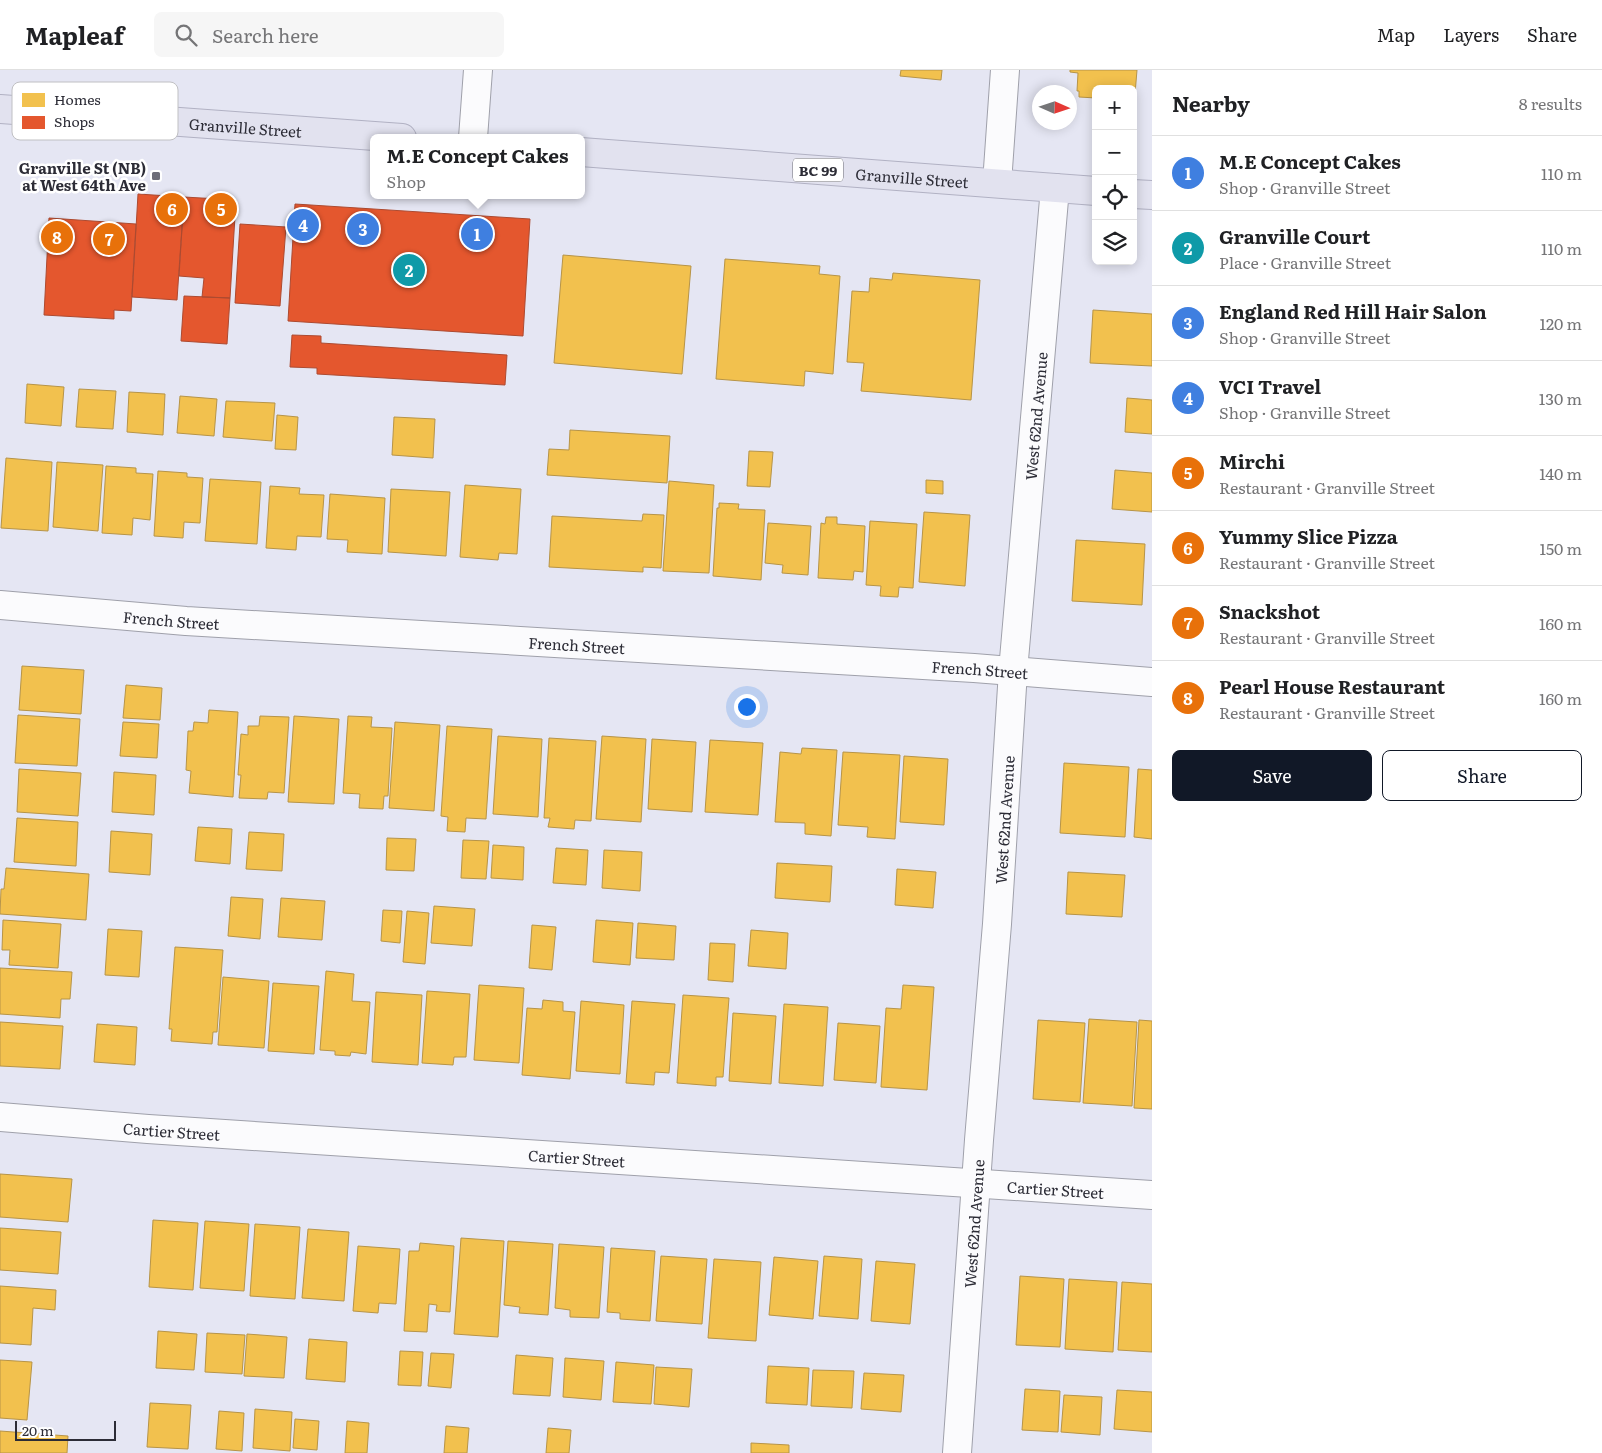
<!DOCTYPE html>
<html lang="en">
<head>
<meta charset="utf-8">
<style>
  body { margin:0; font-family:Literata,serif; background:#f6f6f6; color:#202124 }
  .controls { position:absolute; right:15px; top:15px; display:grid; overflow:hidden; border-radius:8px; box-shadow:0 2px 12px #0003 }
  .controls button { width:45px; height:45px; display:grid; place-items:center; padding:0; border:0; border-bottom:1px solid #e0e0e0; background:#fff; color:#202124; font:25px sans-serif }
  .compass { position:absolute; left:1032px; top:15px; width:45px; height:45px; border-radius:50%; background:#fff; box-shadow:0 2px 12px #0003; rotate:93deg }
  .scale { position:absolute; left:15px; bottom:12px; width:101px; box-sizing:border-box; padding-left:5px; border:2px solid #2c2c36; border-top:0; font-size:14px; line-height:18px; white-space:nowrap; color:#2c2c36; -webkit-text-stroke:4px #fff; paint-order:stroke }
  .you { position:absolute; left:746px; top:636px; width:18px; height:18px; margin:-12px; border:4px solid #fff; border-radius:50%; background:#1a73e8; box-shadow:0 0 0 8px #1a73e833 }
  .badge { display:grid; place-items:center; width:32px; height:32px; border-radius:50%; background:#111827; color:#fff; font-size:16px; font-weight:700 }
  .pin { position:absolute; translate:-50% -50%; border:2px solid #fff; box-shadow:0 1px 5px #0006 }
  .popup { position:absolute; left:370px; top:64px; width:215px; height:65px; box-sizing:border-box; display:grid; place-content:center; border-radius:8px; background:#fff; filter:drop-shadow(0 1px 4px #0005); font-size:16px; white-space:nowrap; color:#757577 }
  .popup b { font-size:19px; color:#202124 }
  .popup::after { content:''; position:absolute; left:50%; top:100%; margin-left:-10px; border:10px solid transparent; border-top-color:#fff }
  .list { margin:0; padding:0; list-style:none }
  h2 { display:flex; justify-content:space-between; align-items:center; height:65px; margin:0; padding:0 20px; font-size:21px }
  h2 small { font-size:16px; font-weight:400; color:#757577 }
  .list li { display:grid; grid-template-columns:32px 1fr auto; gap:15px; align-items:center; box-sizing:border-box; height:75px; padding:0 20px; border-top:1px solid #e0e0e0 }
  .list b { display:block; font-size:19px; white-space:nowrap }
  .list p { margin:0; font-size:16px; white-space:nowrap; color:#757577 }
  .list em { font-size:16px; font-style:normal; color:#757577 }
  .actions { display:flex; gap:10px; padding:15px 20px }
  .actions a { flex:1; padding:11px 0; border:1px solid #111827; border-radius:8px; text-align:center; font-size:18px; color:#111827 }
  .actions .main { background:#111827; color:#fff }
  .icon { flex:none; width:28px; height:28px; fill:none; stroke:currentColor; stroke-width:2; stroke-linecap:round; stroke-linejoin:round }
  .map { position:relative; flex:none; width:1152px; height:1383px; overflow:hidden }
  header { display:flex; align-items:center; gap:30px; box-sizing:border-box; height:70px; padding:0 25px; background:#fff; border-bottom:1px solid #e0e0e0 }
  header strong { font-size:24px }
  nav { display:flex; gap:28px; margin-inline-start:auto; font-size:18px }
  .search { width:350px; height:45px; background:#f6f6f6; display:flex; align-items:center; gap:12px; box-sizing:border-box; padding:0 18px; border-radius:8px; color:#757577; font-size:19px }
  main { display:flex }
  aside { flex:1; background:#fff }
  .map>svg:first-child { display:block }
</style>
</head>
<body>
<header>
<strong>Mapleaf</strong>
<div class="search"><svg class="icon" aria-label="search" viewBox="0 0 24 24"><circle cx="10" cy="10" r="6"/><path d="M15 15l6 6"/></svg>Search here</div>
<nav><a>Map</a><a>Layers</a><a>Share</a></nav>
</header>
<main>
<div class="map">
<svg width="1152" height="1383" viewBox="0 0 1152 1383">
  <rect width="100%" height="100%" fill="#e5e6f3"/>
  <path fill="#f2c14e" stroke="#b79447" d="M901,0H942L941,10L900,6Z
    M1070,0H1137L1135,24H1133V19H1096V28L1079,27V21H1077L1078,3L1070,2Z
    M563,185L691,196L682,304L554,293Z
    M725,189L820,196L819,204L840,206L833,304L805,301L804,316L716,309Z
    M893,203L980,210L971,330L861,321L864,293L847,292L852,221L869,222L870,208L892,210Z
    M1093,240L1152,244V296L1090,293Z
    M27,314L64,317L61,356L25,353Z
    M79,319L116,321L113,359L76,357Z
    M129,322L165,324L163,365L127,362Z
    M180,326L217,329L214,366L177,363Z
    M1127,328L1152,330V364L1125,362Z
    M226,331L275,333L272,371L223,367Z
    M277,345L298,347L296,380L275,379Z
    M394,347L435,349L433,388L392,385Z
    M570,360L670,366L667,413L547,405L549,379L569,380Z
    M749,381L773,382L770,417L747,416Z
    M6,388L52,392L48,461L1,458Z
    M57,392L103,395L98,461L53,457Z
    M106,396L136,398V403L153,404L150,450L133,448L132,465L102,463Z
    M1115,400L1152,403V442L1112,439Z
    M158,401L187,403V407L203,408L200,453L184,452L183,468L154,466Z
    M210,409L261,412L257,474L205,471Z
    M926,410L943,411V424L926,423Z
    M669,411L714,415L709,503L663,501Z
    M465,415L521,419L517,484L499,483L498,490L460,487Z
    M270,416L300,418L299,424L324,425L321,467L297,466L296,480L266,478Z
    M391,419L450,422L446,486L388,482Z
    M330,424L385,428L382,484L347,482L348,470L327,469Z
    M719,433L739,434L738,439L765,440L761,510L713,506L717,438H719Z
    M924,442L970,445L965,516L919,512Z
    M643,444L664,445L661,498L643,497V502L549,497L552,446L642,451Z
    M826,447H837V454L865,456L863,502L854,501L853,510L818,508L821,453L825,454Z
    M870,451L917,454L913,518L899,517L898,527L880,526L881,516L866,515Z
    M768,453L811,456L808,505L782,503L783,495L765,493Z
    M1076,470L1145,474L1142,535L1072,531Z
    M22,596L84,600L81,644L19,640Z
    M126,615L162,618L160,650L123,648Z
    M209,640L238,642L233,727L189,723L191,701L186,700L188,661H193L194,652L208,653Z
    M18,645L80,649L77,696L15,693Z
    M260,646L289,647L284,723L268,722L267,729L239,728L241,705H238L241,664L248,665V656H259Z
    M294,646L339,649L334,734L288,732Z
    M348,646L372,647L371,657L392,658L388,726H384L383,739L359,738L360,724L343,723Z
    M123,652L159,654L157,688L120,686Z
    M395,652L440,655L434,741L389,738Z
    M447,656L492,659L486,749L466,748L465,762L447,761L448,747L441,746Z
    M498,666L542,669L538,747L493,744Z
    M602,666L646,669L641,752L596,749Z
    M549,668L596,671L591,751L575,750L574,759L548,757L550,748H544Z
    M652,669L696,672L692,742L648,739Z
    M710,670L763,673L758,745L705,742Z
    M802,678L837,680L831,766L805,764V753L775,752L780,682L801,684Z
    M843,682L900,685L895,769L867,767L868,757L838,755Z
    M904,686L948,689L944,755L900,752Z
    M1064,693L1129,697L1125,767L1060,763Z
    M19,699L81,703L78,746L17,742Z
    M1138,699L1152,700V769L1134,767Z
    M114,702L156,705L154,745L112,742Z
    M17,748L78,752L76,796L14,792Z
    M198,757L232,759L230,794L195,791Z
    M111,761L152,764L150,805L109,802Z
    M249,762L284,764L282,801L246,799Z
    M387,768L416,769L414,801L386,800Z
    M463,770L489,771L486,809L461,808Z
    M493,775L524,777L523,810L491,808Z
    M556,778L588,780L586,815L553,813Z
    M604,780L642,782L640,821L602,818Z
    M777,793L832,796L830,832L775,828Z
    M6,798L89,804L86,850L0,844L1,819H4Z
    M897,799L936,802L933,838L895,835Z
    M1068,802L1125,805L1122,847L1066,844Z
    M231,827L263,829L260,869L228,866Z
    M281,828L325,831L322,870L278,867Z
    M434,836L475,839L472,876L431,873Z
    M383,840L402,841L400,873L381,871Z
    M407,841L429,843L425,894L403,892Z
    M3,850L61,854L58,898L9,895L10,880H2Z
    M596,850L633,853L630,895L593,892Z
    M638,853L676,856L674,890L636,888Z
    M532,855L556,857L552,900L529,898Z
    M108,859L142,861L139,907L105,905Z
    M751,860L788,863L786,899L748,896Z
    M710,873L735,874L733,912L708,910Z
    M175,877L223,880L217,962H213L212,974L171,971L172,959H169Z
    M0,898L72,902L70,929H61L60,948L0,944Z
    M326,901L354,904L352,931L370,932L366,984L351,982L350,986L335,985V981L320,980Z
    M223,907L269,911L264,978L218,975Z
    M273,913L319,916L314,984L268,981Z
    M479,915L524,918L519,993L474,990Z
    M903,915L934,917L927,1020L881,1017L886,938L901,939Z
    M427,921L470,924L466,987H454L453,995L422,993Z
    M376,922L422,925L418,995L372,992Z
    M683,925L729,928L723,1007H716V1016L677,1013Z
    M543,930L563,932V941L575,942L570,1009L522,1005L527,938L542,939Z
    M581,931L624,935L620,1004L576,1001Z
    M632,931L675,934L669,1003L655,1002L654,1015L626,1013Z
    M784,934L828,937L823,1016L779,1013Z
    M733,943L776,946L771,1014L729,1011Z
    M1089,949L1137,952L1132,1036L1083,1033Z
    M1038,950L1085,953L1080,1032L1033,1029Z
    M1139,950L1152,951V1039L1134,1038Z
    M0,952L63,956L60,999L0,996Z
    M838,953L880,956L876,1013L834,1010Z
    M97,954L137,957L135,995L94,992Z
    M0,1104L72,1109L68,1152L0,1147Z
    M153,1150L198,1153L193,1220L149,1217Z
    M205,1151L249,1154L244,1221L200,1218Z
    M255,1154L300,1157L295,1229L250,1226Z
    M0,1158L61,1162L58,1204L0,1200Z
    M308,1159L349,1162L344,1231L302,1228Z
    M461,1168L504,1171L498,1267L454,1264Z
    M508,1171L553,1174L548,1245L519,1243L520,1237L504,1235Z
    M420,1173L454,1176L450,1242L436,1241L437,1235L429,1234L427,1262L404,1261L409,1181H419Z
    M559,1174L604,1177L599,1248L570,1247V1240L555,1238Z
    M358,1176L400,1179L396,1234L379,1233L378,1243L353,1241Z
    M611,1178L655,1181L650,1251L620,1249V1243L607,1242Z
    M661,1186L707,1189L702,1254L656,1251Z
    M824,1186L862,1189L858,1249L819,1246Z
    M774,1187L818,1191L813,1249L769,1245Z
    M714,1189L761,1192L756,1271L708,1268Z
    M876,1191L915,1194L910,1254L871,1251Z
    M1020,1206L1064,1209L1060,1277L1016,1275Z
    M1069,1209L1117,1212L1113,1282L1065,1279Z
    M1122,1212L1152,1214V1282L1118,1280Z
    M0,1216L56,1220L55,1240L33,1238L31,1275L0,1273Z
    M158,1261L197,1264L194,1300L156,1298Z
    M207,1263L245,1265L242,1304L205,1302Z
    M247,1264L287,1267L284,1308L244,1306Z
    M309,1269L347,1272L345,1312L306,1309Z
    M400,1281L423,1282L421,1316L398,1315Z
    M431,1283L454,1284L451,1318L428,1316Z
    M516,1285L553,1288L550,1326L513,1324Z
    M565,1288L604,1291L601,1330L563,1327Z
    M0,1290L32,1292L27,1350L0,1348Z
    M616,1292L654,1295L651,1334L613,1332Z
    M768,1296L809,1298L807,1335L766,1333Z
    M656,1297L692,1299L689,1337L654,1334Z
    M813,1300L854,1301L852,1338L811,1336Z
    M864,1303L904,1305L901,1342L861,1339Z
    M1025,1319L1060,1321L1058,1362L1022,1360Z
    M1117,1320L1152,1322V1362L1114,1359Z
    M1064,1325L1102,1327L1100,1365L1061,1362Z
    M150,1333L191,1335L188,1379L147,1377Z
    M255,1339L292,1342L290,1381L253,1378Z
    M219,1341L244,1343L242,1381L216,1379Z
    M295,1349L319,1351L317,1380L293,1378Z
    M347,1351L369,1353L367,1383H345Z
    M446,1356L469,1358L467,1383H444Z
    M548,1358L571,1360L569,1383H546Z
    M0,1361L68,1366L67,1383H0Z
    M751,1373L789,1375V1383H751Z"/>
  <path fill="#e4572e" stroke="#ad4a30" d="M138,124L184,127L177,230L132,227Z
    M184,127L236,130L230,228L202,227L204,208L179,206Z
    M295,134L530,149L523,266L288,251Z
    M49,148L136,154L131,241L114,240V249L44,245Z
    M240,154L286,157L280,236L235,233Z
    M184,226L230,228L227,274L181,271Z
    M292,265L321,266V273L507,285L505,315L317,304V298L290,297Z"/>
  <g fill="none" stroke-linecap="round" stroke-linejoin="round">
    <defs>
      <g id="minor">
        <path d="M473,68L478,0"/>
        <path d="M997,113L1005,0"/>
        <path id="s1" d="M0,535L186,551L974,598L1152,612"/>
        <path id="s2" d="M0,1047L148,1059L1152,1125"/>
        <path id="s3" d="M957,1383L979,1070L997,854L1013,601L1055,118"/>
      </g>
      <g id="highway">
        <path id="s4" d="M0,39L402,68"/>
        <path id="s5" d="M581,82L1096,121"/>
        <path d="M1133,124L1152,125"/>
      </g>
    </defs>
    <use href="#minor" stroke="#9fa0aa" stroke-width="30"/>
    <use href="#highway" stroke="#b1b1c3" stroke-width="30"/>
    <use href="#minor" stroke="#fbfbfd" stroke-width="28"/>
    <use href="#highway" stroke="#e2e2ef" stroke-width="28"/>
  </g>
  <rect fill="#6d6d78" stroke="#fff" stroke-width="2" x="151" y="101" width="10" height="10" rx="2.5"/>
  <g text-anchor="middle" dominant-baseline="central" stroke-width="5" stroke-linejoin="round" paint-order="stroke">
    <rect fill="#fff" stroke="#6b6b72" stroke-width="1" x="793" y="88.5" width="50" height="23" rx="4"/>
    <g font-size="14" font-weight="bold" fill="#2c2c36">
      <text x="818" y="100">BC 99</text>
    </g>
    <g font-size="15" fill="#2c2c36" stroke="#fff">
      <text stroke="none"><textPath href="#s4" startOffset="246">Granville Street</textPath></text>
      <text stroke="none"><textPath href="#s5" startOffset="332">Granville Street</textPath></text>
      <text stroke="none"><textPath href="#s3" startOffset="1040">West 62nd Avenue</textPath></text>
      <text stroke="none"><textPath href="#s1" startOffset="172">French Street</textPath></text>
      <text stroke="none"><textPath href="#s1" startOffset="578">French Street</textPath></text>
      <text stroke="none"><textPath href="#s1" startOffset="982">French Street</textPath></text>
      <text stroke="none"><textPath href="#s3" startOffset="635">West 62nd Avenue</textPath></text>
      <text stroke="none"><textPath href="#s2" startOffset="172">Cartier Street</textPath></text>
      <text stroke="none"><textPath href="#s2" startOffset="578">Cartier Street</textPath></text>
      <text stroke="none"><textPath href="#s2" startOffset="1058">Cartier Street</textPath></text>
      <text stroke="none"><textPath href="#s3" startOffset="230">West 62nd Avenue</textPath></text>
    </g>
    <g font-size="15" font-weight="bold" fill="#2c2c36" stroke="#fff" text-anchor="end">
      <text x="146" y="97">Granville St (NB)<tspan x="146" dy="17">at West 64th Ave</tspan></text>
    </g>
  </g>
  <rect x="12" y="12" width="166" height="58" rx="8" fill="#fff" stroke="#c0c0c3" stroke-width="1"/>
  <rect x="22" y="23" width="23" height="14" fill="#f2c14e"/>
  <rect x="22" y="46" width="23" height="13" fill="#e4572e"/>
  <g font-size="14" fill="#2c2c36">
    <text x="54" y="35">Homes</text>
    <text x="54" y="57">Shops</text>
  </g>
</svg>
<div class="controls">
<button>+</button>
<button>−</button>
<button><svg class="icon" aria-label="locate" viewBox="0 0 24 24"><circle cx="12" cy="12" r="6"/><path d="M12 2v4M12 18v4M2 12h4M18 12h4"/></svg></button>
<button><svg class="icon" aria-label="layers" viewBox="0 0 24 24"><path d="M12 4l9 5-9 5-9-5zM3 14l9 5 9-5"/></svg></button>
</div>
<svg class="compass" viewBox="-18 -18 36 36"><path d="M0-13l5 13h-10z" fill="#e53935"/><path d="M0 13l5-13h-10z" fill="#757577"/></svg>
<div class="scale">20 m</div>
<div class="you"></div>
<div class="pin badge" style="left:477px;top:164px;background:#3f7fe0">1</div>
<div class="popup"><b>M.E Concept Cakes</b>Shop</div>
<div class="pin badge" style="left:409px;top:200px;background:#0f9aa8">2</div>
<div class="pin badge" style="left:363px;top:159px;background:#3f7fe0">3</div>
<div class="pin badge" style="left:303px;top:155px;background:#3f7fe0">4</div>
<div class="pin badge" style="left:221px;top:139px;background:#e8710a">5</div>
<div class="pin badge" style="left:172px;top:139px;background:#e8710a">6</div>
<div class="pin badge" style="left:109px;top:169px;background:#e8710a">7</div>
<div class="pin badge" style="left:57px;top:167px;background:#e8710a">8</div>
</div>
<aside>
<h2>Nearby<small>8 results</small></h2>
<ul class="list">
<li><span class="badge" style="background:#3f7fe0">1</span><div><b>M.E Concept Cakes</b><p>Shop · Granville Street</p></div><em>110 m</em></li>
<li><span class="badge" style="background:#0f9aa8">2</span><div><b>Granville Court</b><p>Place · Granville Street</p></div><em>110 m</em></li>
<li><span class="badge" style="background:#3f7fe0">3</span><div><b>England Red Hill Hair Salon</b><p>Shop · Granville Street</p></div><em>120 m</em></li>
<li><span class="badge" style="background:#3f7fe0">4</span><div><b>VCI Travel</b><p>Shop · Granville Street</p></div><em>130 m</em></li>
<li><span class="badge" style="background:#e8710a">5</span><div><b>Mirchi</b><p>Restaurant · Granville Street</p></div><em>140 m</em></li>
<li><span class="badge" style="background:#e8710a">6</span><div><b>Yummy Slice Pizza</b><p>Restaurant · Granville Street</p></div><em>150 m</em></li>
<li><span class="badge" style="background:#e8710a">7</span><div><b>Snackshot</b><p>Restaurant · Granville Street</p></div><em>160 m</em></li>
<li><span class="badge" style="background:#e8710a">8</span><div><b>Pearl House Restaurant</b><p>Restaurant · Granville Street</p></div><em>160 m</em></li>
</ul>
<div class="actions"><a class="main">Save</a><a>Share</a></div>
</aside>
</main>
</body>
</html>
